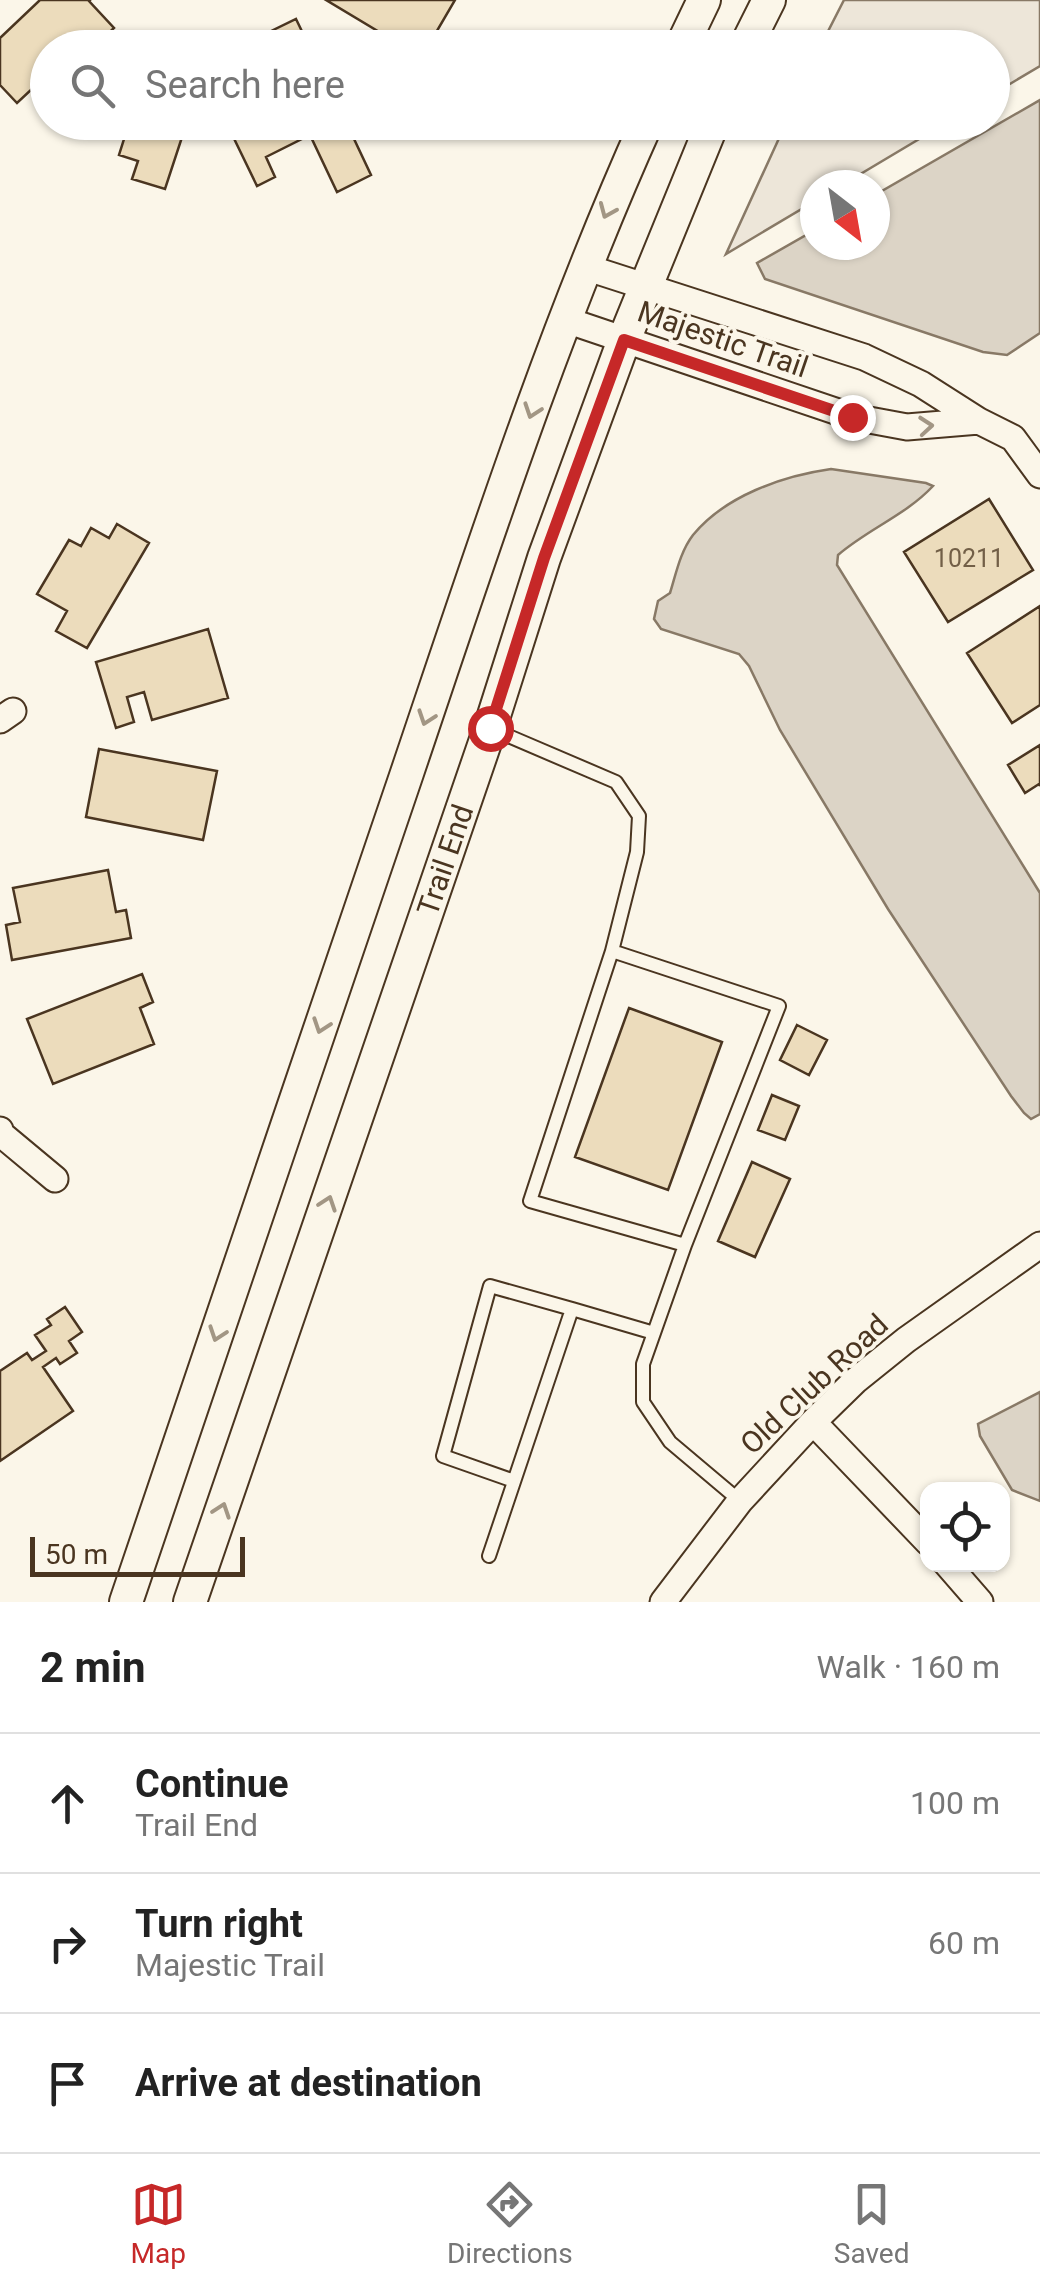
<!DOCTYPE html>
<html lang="en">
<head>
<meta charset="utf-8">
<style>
  body { margin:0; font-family:Roboto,sans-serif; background:#f2f2f2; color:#222 }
  .controls { position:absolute; right:30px; bottom:30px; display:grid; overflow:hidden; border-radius:20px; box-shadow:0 2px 8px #0004 }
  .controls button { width:90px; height:90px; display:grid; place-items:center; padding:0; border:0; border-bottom:2px solid #e0e0e0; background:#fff; color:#222; font:50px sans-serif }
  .compass { position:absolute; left:800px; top:170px; width:90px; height:90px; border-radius:50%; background:#fff; box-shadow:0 2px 8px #0004; rotate:149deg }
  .scale { position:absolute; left:30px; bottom:25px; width:215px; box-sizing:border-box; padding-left:10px; border:5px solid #4a3520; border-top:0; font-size:28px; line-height:35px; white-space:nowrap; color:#4a3520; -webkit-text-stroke:8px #fbf6e9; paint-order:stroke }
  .stop { position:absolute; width:30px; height:30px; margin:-22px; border:8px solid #c62828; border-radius:50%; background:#fff }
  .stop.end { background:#c62828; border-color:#fff; box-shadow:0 2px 10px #0008 }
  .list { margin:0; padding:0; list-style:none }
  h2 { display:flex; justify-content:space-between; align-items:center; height:130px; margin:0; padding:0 40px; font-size:42px }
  h2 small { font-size:32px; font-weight:400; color:#767676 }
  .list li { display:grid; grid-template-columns:65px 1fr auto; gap:30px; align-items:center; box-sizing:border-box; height:140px; padding:0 40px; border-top:2px solid #e0e0e0 }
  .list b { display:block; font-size:38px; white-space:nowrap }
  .list p { margin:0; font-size:32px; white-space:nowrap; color:#767676 }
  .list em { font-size:32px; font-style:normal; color:#767676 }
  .icon { flex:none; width:55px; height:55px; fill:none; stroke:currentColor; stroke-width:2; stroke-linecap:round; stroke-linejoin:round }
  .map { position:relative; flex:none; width:1040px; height:1602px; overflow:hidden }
  .search { position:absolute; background:#fff; box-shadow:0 2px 8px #0004; left:30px; right:30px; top:30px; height:110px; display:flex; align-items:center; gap:25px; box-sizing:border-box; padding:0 35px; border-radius:55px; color:#767676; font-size:38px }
  .sheet { height:550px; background:#fff }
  nav { display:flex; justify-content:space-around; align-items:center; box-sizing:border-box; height:140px; border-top:2px solid #e0e0e0; background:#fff; font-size:28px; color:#767676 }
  nav a { display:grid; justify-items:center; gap:5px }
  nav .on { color:#c62828 }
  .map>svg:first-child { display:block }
</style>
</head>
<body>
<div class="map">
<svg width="1040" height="1602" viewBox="0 0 1040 1602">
  <rect width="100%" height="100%" fill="#fbf6e9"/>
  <path fill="#ede6d9" stroke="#887966" stroke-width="2.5" d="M844,0H1040V66L993,94L992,48L820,47Z
    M786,123V122L946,123L842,185H815V201L726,254Z"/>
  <path fill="#dcd4c6" stroke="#887966" stroke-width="2.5" d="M1040,100V333L1007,355L983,352L765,279L757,263L815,230V245H875V195Z
    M831,469L926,483L933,486C906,515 868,529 838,555L837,565L1040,893V1114L1031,1119L1024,1113L1011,1096L888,909L780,730L749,666L739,654L661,629L654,619L658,601L670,593C676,574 680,552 693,535C725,496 782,476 831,469Z
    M1040,1392V1501L1012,1490L980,1436L978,1424Z"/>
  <path fill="#ecdcbc" stroke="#4a3520" stroke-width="2.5" d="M40,0H90L89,1L114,28L93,48H48V74L17,103L0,85V38Z
    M326,0H455L427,48H406Z
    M296,19L310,48H269L263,35Z
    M177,33L213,44L211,48H172Z
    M112,122H187L165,189L132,179L138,161L119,155L124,139L108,134Z
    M226,122H346L371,175L337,192L310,135L266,157L275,177L257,186Z
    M989,499L1033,570L948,622L904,552Z
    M117,524L149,543L87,648L56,631L67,611L37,594L69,540L81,546L91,528L109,538Z
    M1040,606V705L1012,723L967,653Z
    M208,629L228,698L152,720L144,692L127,697L134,722L116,728L96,662Z
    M1040,745V786L1039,784L1025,793L1008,765Z
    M99,749L217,771L203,840L86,817Z
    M108,870L116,912L126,910L131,938L12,960L6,925L20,922L13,888Z
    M142,974L153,1002L140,1008L154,1044L53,1084L27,1019Z
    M629,1008L722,1042L668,1190L575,1157Z
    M797,1025L827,1040L809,1075L780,1060Z
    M772,1095L799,1106L785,1140L758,1130Z
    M752,1162L790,1179L755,1257L718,1241Z
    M65,1307L82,1332L69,1341L77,1353L60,1364L56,1358L43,1367L73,1411L0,1461V1371L27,1353L32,1360L46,1351L35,1335L51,1325L47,1319Z"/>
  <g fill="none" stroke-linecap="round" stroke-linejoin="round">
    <defs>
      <path id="service" d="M492,729L616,782L639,816L637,852L612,951L530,1201L685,1245
        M612,951L779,1006L685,1245L643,1364V1402L670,1442L740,1501
        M514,1481L443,1456L490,1286L572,1309
        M489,1556L572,1309L654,1333"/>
      <path id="minor" d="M585,267L864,357L921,384L979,421L1013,438L1040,475
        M566,320L853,417L907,427L979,421
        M0,720L13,711
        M0,1130L1,1134L55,1179
        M813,1422L928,1542
        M947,1564L980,1602
        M663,1602L740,1501L813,1422L855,1381L906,1340L1040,1245"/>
      <path id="tertiary" d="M681,48L704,0
        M745,48L769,0
        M126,1602C219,1326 313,1049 407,773C481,554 552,333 647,122
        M190,1602L490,728L544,558L624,340L713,122"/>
    </defs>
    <use href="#service" stroke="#4a3520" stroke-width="16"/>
    <use href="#minor" stroke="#4a3520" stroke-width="29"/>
    <use href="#tertiary" stroke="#4a3520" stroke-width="36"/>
    <use href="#service" stroke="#fbf6e9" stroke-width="12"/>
    <use href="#minor" stroke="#fbf6e9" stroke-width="25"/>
    <use href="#tertiary" stroke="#fbf6e9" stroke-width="32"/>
  </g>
  <defs><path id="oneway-chevron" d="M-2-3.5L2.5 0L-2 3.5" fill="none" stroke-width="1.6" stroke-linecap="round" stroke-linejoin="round" transform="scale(2.5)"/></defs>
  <g stroke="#a29684">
    <use href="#oneway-chevron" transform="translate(607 211) rotate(113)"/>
    <use href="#oneway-chevron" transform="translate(532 411) rotate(109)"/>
    <use href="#oneway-chevron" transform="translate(926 426) rotate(-5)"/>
    <use href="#oneway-chevron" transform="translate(426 718) rotate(109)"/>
    <use href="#oneway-chevron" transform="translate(321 1026) rotate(109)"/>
    <use href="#oneway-chevron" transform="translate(328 1203) rotate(-71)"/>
    <use href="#oneway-chevron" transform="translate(217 1334) rotate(109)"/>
    <use href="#oneway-chevron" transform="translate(222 1510) rotate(-71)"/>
  </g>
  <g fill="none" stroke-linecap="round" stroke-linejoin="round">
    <path stroke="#c62828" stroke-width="12" d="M490,728L544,558L624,340L852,417"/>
  </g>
  <g text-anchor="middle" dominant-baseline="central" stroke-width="8" stroke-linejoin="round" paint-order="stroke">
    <g font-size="25" fill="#725f47">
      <text x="969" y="558">10211</text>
    </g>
    <g font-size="30" fill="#4a3520" stroke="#fbf6e9">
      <text transform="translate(723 339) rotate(19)">Majestic Trail</text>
      <text transform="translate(445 860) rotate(-71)">Trail End</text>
      <text transform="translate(814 1384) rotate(-43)">Old Club Road</text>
    </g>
  </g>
</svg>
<div class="controls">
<button><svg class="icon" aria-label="locate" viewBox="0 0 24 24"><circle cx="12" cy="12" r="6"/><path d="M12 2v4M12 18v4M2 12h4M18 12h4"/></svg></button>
</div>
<svg class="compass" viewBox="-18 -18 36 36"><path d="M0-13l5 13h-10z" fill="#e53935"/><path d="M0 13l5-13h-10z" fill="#767676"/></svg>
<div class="scale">50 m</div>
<div class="stop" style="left:490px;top:728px"></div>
<div class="stop end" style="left:852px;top:417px"></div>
<div class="search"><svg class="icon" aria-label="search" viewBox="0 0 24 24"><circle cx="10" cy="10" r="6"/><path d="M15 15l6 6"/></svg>Search here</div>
</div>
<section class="sheet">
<h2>2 min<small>Walk · 160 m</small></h2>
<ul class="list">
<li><svg class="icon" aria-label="ahead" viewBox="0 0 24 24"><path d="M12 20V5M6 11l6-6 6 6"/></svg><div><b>Continue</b><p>Trail End</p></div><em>100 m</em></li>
<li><svg class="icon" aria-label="right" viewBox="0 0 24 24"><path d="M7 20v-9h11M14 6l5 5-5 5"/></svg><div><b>Turn right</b><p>Majestic Trail</p></div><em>60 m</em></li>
<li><svg class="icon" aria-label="arrive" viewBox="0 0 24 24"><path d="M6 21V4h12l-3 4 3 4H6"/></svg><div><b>Arrive at destination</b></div></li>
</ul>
</section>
<nav>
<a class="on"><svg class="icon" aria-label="map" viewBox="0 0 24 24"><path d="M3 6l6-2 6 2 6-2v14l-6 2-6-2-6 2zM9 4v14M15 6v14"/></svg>Map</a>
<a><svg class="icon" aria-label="directions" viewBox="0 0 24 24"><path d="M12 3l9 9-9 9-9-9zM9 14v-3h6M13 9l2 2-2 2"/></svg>Directions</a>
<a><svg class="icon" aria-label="saved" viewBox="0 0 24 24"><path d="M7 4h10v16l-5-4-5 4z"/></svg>Saved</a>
</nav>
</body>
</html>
